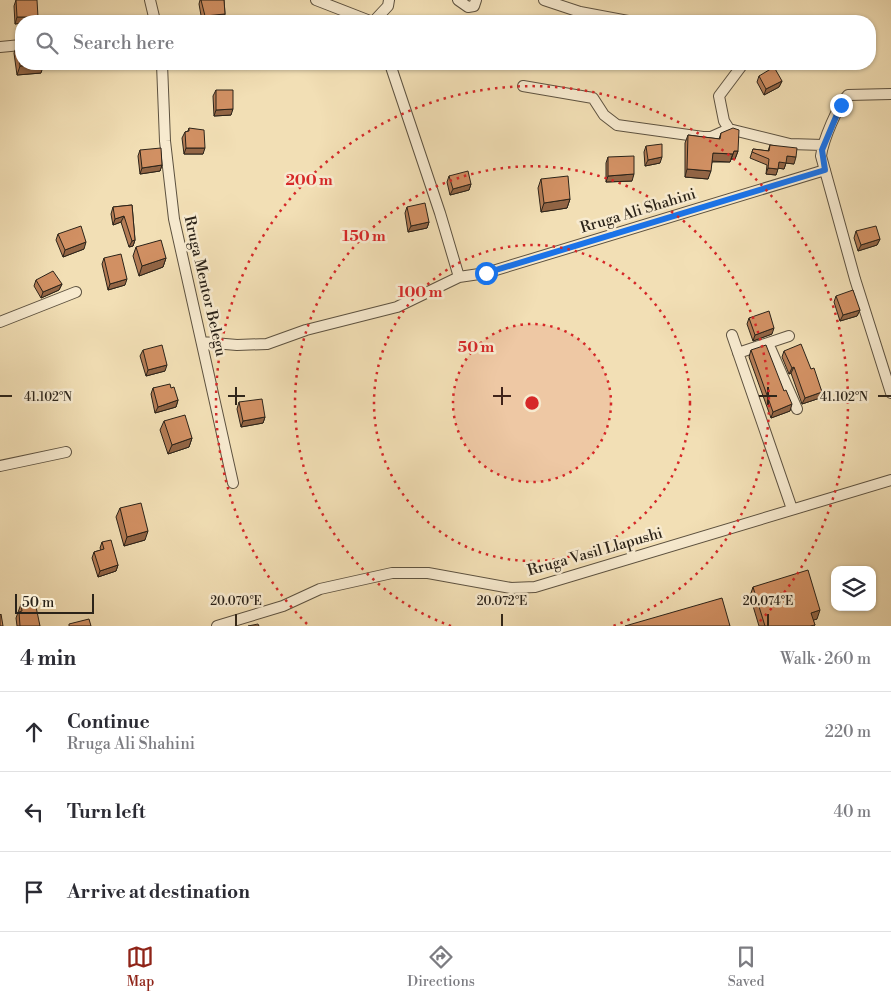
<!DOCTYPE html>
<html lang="en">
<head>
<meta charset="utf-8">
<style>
  body { margin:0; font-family:"Libre Bodoni",serif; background:#f7f7f7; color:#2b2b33 }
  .controls { position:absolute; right:15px; bottom:15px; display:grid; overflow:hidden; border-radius:10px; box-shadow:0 1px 4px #0004 }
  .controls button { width:45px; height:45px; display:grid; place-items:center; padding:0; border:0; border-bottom:1px solid #e1e1e2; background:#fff; color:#2b2b33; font:25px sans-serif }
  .scale { position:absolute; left:15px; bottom:12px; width:79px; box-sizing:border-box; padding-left:5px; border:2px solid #2b2319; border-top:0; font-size:14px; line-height:18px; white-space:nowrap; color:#2b2319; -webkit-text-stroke:4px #f7eacf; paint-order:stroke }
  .stop { position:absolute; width:15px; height:15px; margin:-11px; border:4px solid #1a73e8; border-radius:50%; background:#fff }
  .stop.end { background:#1a73e8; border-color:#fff; box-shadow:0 1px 5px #0008 }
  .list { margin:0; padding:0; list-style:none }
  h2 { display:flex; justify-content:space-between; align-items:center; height:65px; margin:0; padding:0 20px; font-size:21px }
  h2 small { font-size:16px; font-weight:400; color:#7c7c81 }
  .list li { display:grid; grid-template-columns:32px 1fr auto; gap:15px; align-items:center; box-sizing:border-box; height:80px; padding:0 20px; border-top:1px solid #e1e1e2 }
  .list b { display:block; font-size:19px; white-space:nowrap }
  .list p { margin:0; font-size:16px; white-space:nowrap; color:#7c7c81 }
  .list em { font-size:16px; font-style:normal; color:#7c7c81 }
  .icon { flex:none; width:28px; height:28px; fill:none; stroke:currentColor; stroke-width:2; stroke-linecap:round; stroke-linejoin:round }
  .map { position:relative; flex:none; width:891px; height:626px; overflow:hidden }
  .search { position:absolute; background:#fff; box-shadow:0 1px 4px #0004; left:15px; right:15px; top:15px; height:55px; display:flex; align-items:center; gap:12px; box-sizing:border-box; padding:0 18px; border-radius:20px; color:#7c7c81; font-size:19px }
  .sheet { height:305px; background:#fff }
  nav { display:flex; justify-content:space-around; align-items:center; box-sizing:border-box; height:70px; border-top:1px solid #e1e1e2; background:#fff; font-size:14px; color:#7c7c81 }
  nav a { display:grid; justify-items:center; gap:2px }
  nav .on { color:#8f2418 }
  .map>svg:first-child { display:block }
</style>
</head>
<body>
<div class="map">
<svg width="891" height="626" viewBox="0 0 891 626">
  <rect width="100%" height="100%" fill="#f2dfb5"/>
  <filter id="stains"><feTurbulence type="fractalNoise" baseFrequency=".004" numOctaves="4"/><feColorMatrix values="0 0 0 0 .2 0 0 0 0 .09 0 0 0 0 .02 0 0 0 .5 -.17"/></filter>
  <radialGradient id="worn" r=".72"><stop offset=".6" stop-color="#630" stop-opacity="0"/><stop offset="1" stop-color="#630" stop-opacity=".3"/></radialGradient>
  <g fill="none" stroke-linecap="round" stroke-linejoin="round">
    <defs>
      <path id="street" d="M150,0L155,21
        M316,0L370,21
        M458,0L468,7L474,6L476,0
        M544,0L580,12L628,21
        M374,21L388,6L389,0
        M0,47L21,45
        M162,64L165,141L174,219L233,483
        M390,64L440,213L459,277
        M743,64L719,96L724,121L729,129L790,144L823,145
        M523,86L593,98L604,115L617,125L703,137H711L729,129
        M891,94L848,95C837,106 823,141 821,156L855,279L891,393
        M0,322L76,292
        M732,335L792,509
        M202,342L237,345L267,344L306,330L397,307L459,277L486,273L825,170
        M768,343L797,409
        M738,353L789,336
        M0,466L66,452
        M217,626L283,606L320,589L392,573H428L511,588L535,587L891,480"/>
    </defs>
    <use href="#street" stroke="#5d5240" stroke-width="12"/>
    <use href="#street" stroke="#f7eacf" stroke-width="10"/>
  </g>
  <path fill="#b47c55" stroke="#2b2319" d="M16,0L38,17L37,21H21V23L15,24L14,6Z
    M200,0H224L225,14L223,20L202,21L199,4Z
    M18,43L41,73L17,75L14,53Z
    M759,76L782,81L779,87L764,95L757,82Z
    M216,90L231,115L214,116L213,96Z
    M189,128L203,154H184L182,138L185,132L188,131Z
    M721,133L738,151L735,159H731L730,162H712L708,179L685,177V143L688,135L719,139Z
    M770,145L794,164L786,163L784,169L778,168L776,175L766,174L767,165L750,158L753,149L768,151Z
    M646,146L660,163L645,166L644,152Z
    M140,150L162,165L160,171L140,174L138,156Z
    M608,157L632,181L606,182V163Z
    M449,176L471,184L469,190L450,195L447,182Z
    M541,179L570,199L567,208L541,212L538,188Z
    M132,205L135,240L133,246L129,247L121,222L113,225L111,214L113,207Z
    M407,207L429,222L427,228L408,232L405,213Z
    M856,231L880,239L877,245L858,251L854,238Z
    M58,234L84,249L63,257L56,240Z
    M136,247L166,258L163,267L139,276L133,256Z
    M104,258L125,285L108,290L102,264Z
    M36,280L62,284L59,290L41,298L34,286Z
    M836,296L860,310L857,316L840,321L834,302Z
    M749,318L772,334L753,341L747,324Z
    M143,350L165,371L146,376L140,356Z
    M751,350L784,391L790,411L771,418L749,357Z
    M784,351L811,369L822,392L820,398L802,404L791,373L789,374L782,357Z
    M153,388H171L178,400L176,407L155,413L151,394Z
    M239,402L265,417L263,423L241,427L237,409Z
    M164,421L192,438L189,447L168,454L160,430Z
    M120,508L145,540L124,546L116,517Z
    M102,542L118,565L116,571L98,577L92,558L94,552L101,550L100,548Z
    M753,587L817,619L813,620L815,625L814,626H759L750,596Z
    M21,604L40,626H17L16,618Z"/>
  <path fill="#926545" stroke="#2b2319" d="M225,14L223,20L203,21L205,16Z
    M17,17H38L37,21H21V23L15,24Z
    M44,64L41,73L17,75L20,66Z
    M782,81L779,87L764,95L766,89Z
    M233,109L231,115L214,116L216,110Z
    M186,148H205L203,154H184Z
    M734,151H738L735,159H731Z
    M713,153L733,154L730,162L710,161Z
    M787,156L796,157L794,164L786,163L784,169L777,168L779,162Z
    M662,157L660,163L645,166L648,160Z
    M162,165L160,171L140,174L142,168Z
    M768,168L778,169L776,175L766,174Z
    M687,169L711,171L708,179L685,177Z
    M634,174L632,181L606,182L608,176Z
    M471,184L469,190L450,195L453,189Z
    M570,199L567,208L541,212L544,203Z
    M124,216L121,222L113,225L115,219Z
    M429,222L427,228L408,232L411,226Z
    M880,239L877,245L858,251L861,245Z
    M135,240L133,246L129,247L132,241Z
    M86,242L84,249L63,257L65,250Z
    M166,258L163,267L139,276L142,266Z
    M127,279L125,285L108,290L110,284Z
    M62,284L59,290L41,298L43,292Z
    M860,310L857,316L840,321L843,315Z
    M774,328L772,334L753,341L755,335Z
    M167,365L165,371L146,376L148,370Z
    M794,367L791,373L789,374L792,368Z
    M822,392L820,398L802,404L805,398Z
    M178,400L176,407L155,413L158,407Z
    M792,404L790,411L771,418L773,412Z
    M265,417L263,423L241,427L243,421Z
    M192,438L189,447L168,454L172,445Z
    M148,531L145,540L124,546L127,537Z
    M118,565L116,571L98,577L100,571Z
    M820,610L817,619L808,622L811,613Z"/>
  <path fill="#d19063" stroke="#2b2319" d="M16,0H37L38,17H17Z
    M201,0H224L225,14L205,16Z
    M18,43H21V64H41L20,66Z
    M774,67L782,81L766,89L759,76Z
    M216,90H233V109L216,110Z
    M189,128L204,130L205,148H186L185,132L189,131Z
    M733,128L739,130L738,151H734L733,154L713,153L711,171L687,169L688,135L720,139L721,133Z
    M662,144V157L648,160L646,146Z
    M770,145L797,148L796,157L787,156L786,163L779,162L778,169L768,168L769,159L752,152L753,149L769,151Z
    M161,148L162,165L142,168L140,150Z
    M634,156V174L608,176V157Z
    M468,171L471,184L453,189L449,176Z
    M568,176L570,199L544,203L541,179Z
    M425,203L429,222L411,226L407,207Z
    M132,205L135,240L132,241L124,216L115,219L113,207Z
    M81,226L86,242L65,250L58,234Z
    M876,226L880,239L861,245L856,231Z
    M161,240L166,258L142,266L136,247Z
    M121,254L127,279L110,284L104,258Z
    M53,271L62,284L43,292L36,280Z
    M853,290L860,310L843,315L836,296Z
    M769,311L774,328L755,335L749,318Z
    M801,344L811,369L814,368L822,392L805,398L794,367L792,368L784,351Z
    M162,345L167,365L148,370L143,350Z
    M766,345L784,391L786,390L792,404L773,412L751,350Z
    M170,384L171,388L174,387L178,400L158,407L153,388Z
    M262,399L265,417L243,421L239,402Z
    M185,415L192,438L172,445L164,421Z
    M141,503L148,531L127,537L120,508Z
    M111,540L118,565L100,571L94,552L104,549L102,542Z
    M808,570L820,610L811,613L815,625L810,626H765L753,587Z
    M722,598L730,626H625Z
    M35,602L40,626H20L19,612L22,611L21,604Z
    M1,614L3,626H0V615Z
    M89,619L91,626H69V624Z
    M258,624L259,626H248Z"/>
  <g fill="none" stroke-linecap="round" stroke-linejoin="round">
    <path stroke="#1a73e8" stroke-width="6" d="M486,273L825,170L822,150L841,105"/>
  </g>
  <path fill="none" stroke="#2b2319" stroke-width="2" d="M236,387V405M502,387V405M768,387V405M0,396H12M228,396H245M493,396H511M759,396H777M878,396H891M236,614V626M502,614V626M768,614V626"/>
  <circle cx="532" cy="403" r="79" fill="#d62828" fill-opacity=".12"/>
  <g fill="none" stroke="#d62828" stroke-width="2.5" stroke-dasharray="2.5 5">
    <circle cx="532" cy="403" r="79"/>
    <circle cx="532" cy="403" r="158"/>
    <path d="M451 626A237 237 0 1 1 613 626"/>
    <path d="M307 624A316 316 0 1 1 757 624"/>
  </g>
  <g text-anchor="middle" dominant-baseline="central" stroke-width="5" stroke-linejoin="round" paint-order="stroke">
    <g font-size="15" fill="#2b2319" stroke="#f7eacf">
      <text transform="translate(638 211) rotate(-17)">Rruga Ali Shahini</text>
      <text transform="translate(205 286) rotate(77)">Rruga Mentor Belegu</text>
      <text transform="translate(595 552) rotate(-16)">Rruga Vasil Llapushi</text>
    </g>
  </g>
  <g font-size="12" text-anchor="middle" fill="#2b2319" stroke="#f7eacf" stroke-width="5" stroke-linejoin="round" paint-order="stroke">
    <text x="48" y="401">41.102°N</text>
    <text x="844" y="401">41.102°N</text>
    <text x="236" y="605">20.070°E</text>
    <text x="502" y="605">20.072°E</text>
    <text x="768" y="605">20.074°E</text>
  </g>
  <circle cx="532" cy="403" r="8" fill="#d62828" stroke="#f7eacf" stroke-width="2.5"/>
  <g font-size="15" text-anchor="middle" font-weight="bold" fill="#d62828" stroke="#f7eacf" stroke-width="5" stroke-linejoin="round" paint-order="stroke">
    <text x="309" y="185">200 m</text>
    <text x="364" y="241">150 m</text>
    <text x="420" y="297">100 m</text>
    <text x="476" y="352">50 m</text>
  </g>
  <rect width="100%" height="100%" filter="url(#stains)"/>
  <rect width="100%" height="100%" fill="url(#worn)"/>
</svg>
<div class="controls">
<button><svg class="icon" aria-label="layers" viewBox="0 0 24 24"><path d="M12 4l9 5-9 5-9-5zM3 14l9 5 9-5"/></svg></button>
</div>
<div class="scale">50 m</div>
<div class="stop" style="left:486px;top:273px"></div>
<div class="stop end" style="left:841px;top:105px"></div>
<div class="search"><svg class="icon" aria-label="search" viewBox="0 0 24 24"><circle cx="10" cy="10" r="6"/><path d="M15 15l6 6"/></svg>Search here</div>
</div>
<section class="sheet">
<h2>4 min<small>Walk · 260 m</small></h2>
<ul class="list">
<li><svg class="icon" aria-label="ahead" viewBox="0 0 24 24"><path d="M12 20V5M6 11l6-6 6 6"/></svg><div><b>Continue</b><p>Rruga Ali Shahini</p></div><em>220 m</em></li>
<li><svg class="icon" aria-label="left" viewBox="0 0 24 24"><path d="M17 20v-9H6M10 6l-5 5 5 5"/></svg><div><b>Turn left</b></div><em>40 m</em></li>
<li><svg class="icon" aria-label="arrive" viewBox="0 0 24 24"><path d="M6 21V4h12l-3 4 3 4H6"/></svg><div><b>Arrive at destination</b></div></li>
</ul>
</section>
<nav>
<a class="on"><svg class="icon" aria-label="map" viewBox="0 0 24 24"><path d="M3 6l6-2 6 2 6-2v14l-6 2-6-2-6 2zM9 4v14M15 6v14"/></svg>Map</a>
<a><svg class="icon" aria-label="directions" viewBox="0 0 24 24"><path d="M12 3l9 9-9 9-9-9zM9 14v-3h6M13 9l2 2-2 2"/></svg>Directions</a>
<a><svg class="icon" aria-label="saved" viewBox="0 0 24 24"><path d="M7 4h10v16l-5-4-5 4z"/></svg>Saved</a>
</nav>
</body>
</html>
